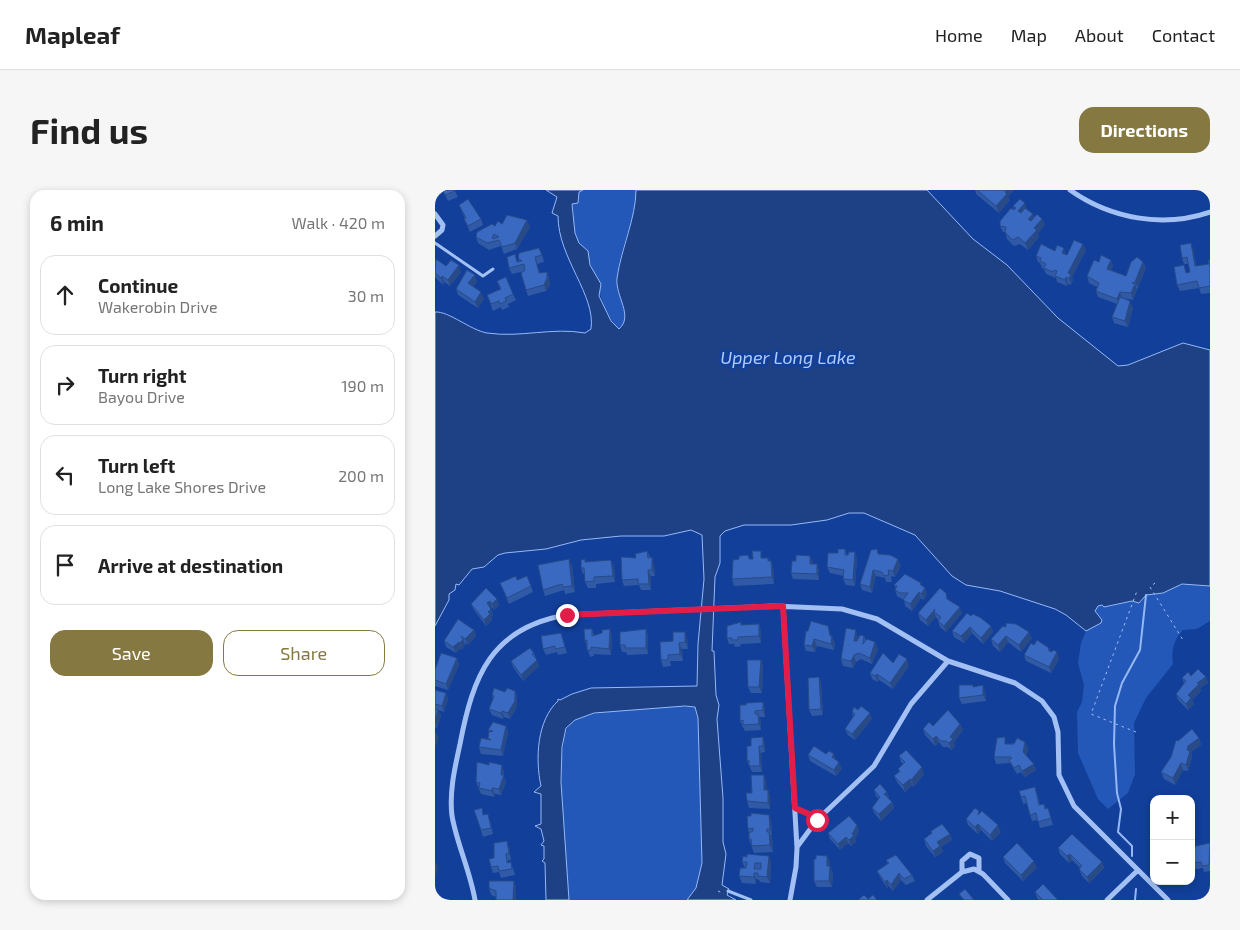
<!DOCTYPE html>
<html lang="en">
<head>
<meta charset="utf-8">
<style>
  body { margin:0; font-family:"Exo 2",sans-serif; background:#f6f6f6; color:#222 }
  .controls { position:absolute; right:15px; bottom:15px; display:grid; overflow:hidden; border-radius:10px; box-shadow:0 2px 8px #0003 }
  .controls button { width:45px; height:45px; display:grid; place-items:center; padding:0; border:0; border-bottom:1px solid #e0e0e0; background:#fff; color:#222; font:25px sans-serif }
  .stop { position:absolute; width:15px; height:15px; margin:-11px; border:4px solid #e11d48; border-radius:50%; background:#fff }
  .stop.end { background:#e11d48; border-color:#fff; box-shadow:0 1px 5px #0008 }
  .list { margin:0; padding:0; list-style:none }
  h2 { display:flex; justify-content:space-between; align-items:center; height:65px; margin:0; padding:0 20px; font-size:21px }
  h2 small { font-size:16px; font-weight:400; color:#767676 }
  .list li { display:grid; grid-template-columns:32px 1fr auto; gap:15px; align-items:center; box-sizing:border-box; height:80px; margin:0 10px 10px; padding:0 10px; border:1px solid #e0e0e0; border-radius:15px }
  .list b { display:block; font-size:19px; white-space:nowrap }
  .list p { margin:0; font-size:16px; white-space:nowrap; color:#767676 }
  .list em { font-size:16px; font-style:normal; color:#767676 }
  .actions { display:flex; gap:10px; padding:15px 20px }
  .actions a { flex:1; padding:11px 0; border:1px solid #857841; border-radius:15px; text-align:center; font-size:18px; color:#857841 }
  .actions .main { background:#857841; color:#fff }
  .icon { flex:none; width:28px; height:28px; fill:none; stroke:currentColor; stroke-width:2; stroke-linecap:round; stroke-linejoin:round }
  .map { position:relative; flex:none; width:775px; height:710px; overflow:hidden; border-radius:15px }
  header { display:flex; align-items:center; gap:30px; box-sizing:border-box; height:70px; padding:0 25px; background:#fff; border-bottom:1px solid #e0e0e0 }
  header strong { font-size:24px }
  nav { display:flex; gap:28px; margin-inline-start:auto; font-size:18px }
  .intro { display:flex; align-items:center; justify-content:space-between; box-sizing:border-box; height:120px; padding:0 30px }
  h1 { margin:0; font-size:35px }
  .button { padding:12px 22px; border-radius:15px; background:#857841; color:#fff; font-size:18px; font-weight:700 }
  main { display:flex; gap:30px; padding:0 30px }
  aside { flex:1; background:#fff; border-radius:15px; box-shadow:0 2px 8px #0003 }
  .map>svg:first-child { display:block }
</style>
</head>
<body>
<header>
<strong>Mapleaf</strong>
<nav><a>Home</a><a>Map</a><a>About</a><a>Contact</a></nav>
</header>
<div class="intro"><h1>Find us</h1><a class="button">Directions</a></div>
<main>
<aside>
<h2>6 min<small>Walk · 420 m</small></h2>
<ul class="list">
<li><svg class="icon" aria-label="ahead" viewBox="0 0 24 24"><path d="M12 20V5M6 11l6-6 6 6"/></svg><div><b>Continue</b><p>Wakerobin Drive</p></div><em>30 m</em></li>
<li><svg class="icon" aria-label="right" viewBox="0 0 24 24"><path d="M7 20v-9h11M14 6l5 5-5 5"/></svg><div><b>Turn right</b><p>Bayou Drive</p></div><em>190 m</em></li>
<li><svg class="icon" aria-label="left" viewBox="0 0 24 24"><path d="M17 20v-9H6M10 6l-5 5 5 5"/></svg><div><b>Turn left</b><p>Long Lake Shores Drive</p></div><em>200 m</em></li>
<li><svg class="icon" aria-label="arrive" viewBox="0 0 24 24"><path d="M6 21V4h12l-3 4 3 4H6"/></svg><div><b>Arrive at destination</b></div></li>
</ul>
<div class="actions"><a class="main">Save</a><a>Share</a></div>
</aside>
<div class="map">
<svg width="775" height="710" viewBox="0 0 775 710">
  <rect width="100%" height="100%" fill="#113f9a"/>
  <path fill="#2358b8" d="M148,0H201C201,30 184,58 182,88C181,106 198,126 184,140C164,117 163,87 150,60C147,54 142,51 140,44C138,34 140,24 137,13H143L144,2Z
    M754,393L775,396V431L762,439L748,440C739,450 736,460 738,474L711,508L699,533L700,584L693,603L673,619L663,609L643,563L642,522L647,512L649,495L643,473L646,453L651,441L667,430L660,421L662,417L667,415L670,417L697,411L704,413L711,405Z
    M260,517L263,528L267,673L261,698L252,710H134C132,680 117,549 136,533C155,517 234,516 260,517Z"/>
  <path fill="#1e4186" stroke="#95b9f8" d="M111,0H148L144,2L143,13L137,14L140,43L144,53L153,61L155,75L166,94L164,106L176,131L184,139C199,126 180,106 182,88C186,59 201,28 201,0H492L538,49L572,75L623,128L683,176L693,175L748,153L775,160V396L747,394L728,403L711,405L704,413L697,411L669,417L667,415L663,416L660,421L667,430L666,433L651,441L631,425L620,419L565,401L531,395L517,386L480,345L429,323H414L392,330L356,335H309L290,341L285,346V373L280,387L277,461H279L281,505L284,515L282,529L288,608V652L291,664L287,695L294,699L292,705L301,710H252L261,698L267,673L263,528L260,517L250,516L159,523L140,530L131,538L127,557L126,592L134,710H111L110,673L107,671L109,669V656L106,655L109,651L106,639L100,636L106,634V604L99,602L106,596C100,569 102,530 123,511V509L125,510L137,504L156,498L262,496L263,454L269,389L267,345L256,340L229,346H186L146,350L111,359L70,363L63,365L49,377L37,379L24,395L21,394L20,400L14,404V410L0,436V122C14,121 35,140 52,143C86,148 117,137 150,143L156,139C161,105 123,68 123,26L117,23L122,7Z"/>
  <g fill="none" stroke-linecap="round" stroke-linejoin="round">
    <path stroke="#95b9f8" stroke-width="2" d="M697,666V656L683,642L686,619L682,603L679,554L680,516L687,493L705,460L711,405
      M700,710L701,699"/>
    <path stroke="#a3c0f4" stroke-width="1" stroke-dasharray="2.5 4" stroke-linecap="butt" d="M720,393L715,397L748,450
      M701,542L656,524L702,401
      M283,701L289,704"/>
    <path stroke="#a3c0f4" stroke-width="3" d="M0,53L48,86L58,79
      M293,701L316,710"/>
    <path stroke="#a3c0f4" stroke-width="5" d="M635,0C676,29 728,38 775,22
      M0,24L8,35L7,40L0,46
      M348,416L362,658L361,677L355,710
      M360,618L376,625L387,626
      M362,657L382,630L439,576L476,514L513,471
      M527,682V671L535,664L544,668V681
      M40,710C35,681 22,654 17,626C14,602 20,577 25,554C38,486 56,438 131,425L339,416L407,419L442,429L513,471L580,493L607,511L619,527L623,542L624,585L639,616L733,710
      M492,710L527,682L539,679L548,684L573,710
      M672,710L702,681"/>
  </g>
  <path fill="#315aa6" d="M8,0H22L20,1L23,7L13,11Z
    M540,0H579L573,7L575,10L564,23L541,4Z
    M24,15L46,29L48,35L35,42L29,29H30Z
    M578,16L592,19L598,24L599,28L607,29L610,35L603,43L604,47L593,60L585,54L579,56L572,49L570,42H568L565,36L579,19Z
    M92,30L95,37L82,59L69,64L66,56L54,60L43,53L41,47L60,36L67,34Z
    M756,53L758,59L761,76L774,74L775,70V103L766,104L764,98L745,101L742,95L752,83L755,82L753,74H749L747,68Z
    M651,60L637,87L638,90L636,95L633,94L632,96L622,92L621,88L611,84L609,79L607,78L605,73L603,72L601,66L620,61L632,65Z
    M107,64L109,72L102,74L105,83L112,82L114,88L115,95L111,101L93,106L91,100L90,81L77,84L74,78L84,71L83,68Z
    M0,70L11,76L26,82L15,96L9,92L8,95L0,87Z
    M708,72L711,78L703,98L702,99V100L698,110L687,108L698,118L693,137L679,133L677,127L682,114L663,107L661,101L662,97L654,93L652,86L678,76L676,80L691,86Z
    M62,91L78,104L81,110L73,114L74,117L67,120L66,117L58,121L52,105L65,99Z
    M42,92L38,96L49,109L43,118L23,105L21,99Z
    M410,359L412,365L422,369L420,396L411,395L408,389L409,386L395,383L392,377L403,363Z
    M442,359L444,364L466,376L460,387L456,386L457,392H451L450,388L441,386L437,403L427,400L425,394Z
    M212,361L215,367L219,374L220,386H216V400H206L204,395L189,396L187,390L201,368Z
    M313,365L315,369L333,368L334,371H336L338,377L339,394L299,396L297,389L304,369Z
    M151,372L179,376L180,392L161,394V398H153L150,392V384H148L146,378Z
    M378,372L377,374H382L384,381V390L358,389L356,383Z
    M137,375L140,402L130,404L129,400L110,406L108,400Z
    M82,390L96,396L98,402L74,414L65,393Z
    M459,395L487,396L490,398L492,404L489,410L486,408L477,421L470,416L469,409H467L462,406L460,400L461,398Z
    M51,398L64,415L59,420L57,417L56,419L58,425L56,427L57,430L51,436L39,420L36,414Z
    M514,409V410L527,423L511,442L505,437L503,431V430L501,427L493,436L485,430L483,423Z
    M536,426L556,436L558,442L548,454L537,443L529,453L519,447L517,441Z
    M307,435L326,440V453L305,454L306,456L300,457L299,454H294L292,448Z
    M393,436L396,446L400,453L399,460L382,456L380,462L371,461L369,455L373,441Z
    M568,436L597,448L586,462L573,452L565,462L558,456L556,449Z
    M157,439L159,445L177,446L176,465L159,464V466L155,467L150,451Z
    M211,439L213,446V464L192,465L191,462H187L185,455Z
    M39,440L41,446L33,455L30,453V455L27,460L26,458L21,463L11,457L9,451Z
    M126,443L132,463L123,465L122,462L111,465L108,459Z
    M429,446L431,451L440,452L443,459L437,474L426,469L421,472L418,478L408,476L406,469L423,447V448Z
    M252,448L253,459H247L248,471H235L236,476L228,477L226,470L238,451Z
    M599,455L614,458L616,462L624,469L616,483L591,471L589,465Z
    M99,463L104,476L88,491L78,477L76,471Z
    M22,468L24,475L13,500L0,496V480Z
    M326,470L328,476L327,503H316L313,497Z
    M458,473L474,476L458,499L444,490L443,492L437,489L435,483Z
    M756,486L771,487L773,493L765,498L766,501L757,510L759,514L753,520L743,510L741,504L749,493L747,488Z
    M384,487L386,493L388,525L377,526L374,520Z
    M539,497L550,501L551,511L527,514L524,508Z
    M0,500L11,503L13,509L9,522L3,520L6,526L2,538L0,537Z
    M80,501L82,507V517L75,529L69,527L68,529L57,525L54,519L58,509L57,505Z
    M305,515L330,518V527H324L326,530V540L310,541L305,531Z
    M417,522L437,529L420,550L413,545L410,539L418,527Z
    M525,534L528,540L519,552L520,556L516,560L513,557H508L504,552L500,556L490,545L488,539L498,536Z
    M71,536L73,542L68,566L46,564L44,557L53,549L54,542L53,540Z
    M764,548L766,555L756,562L757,567L753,581L748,580L740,595L729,589L726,582L736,567L743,551Z
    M590,552L593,559L591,566L601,580L590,587L586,582L582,584L575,573L561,574L559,567L572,554Z
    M330,553V562L326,563L327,582H317L312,571L316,556Z
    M373,565L401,570L407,579L401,586L375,571Z
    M464,566L489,584L479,597L477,595L470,602L462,592L459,586L464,582L463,579L468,574L466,572Z
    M69,581V587L71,592L66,605L60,604L59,607L46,604L41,592Z
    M331,591V600H333L335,606V619L314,618L312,611Z
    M439,600L452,602L454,608V609L457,612L459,618L446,631L440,624L437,618L444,609L441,606Z
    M602,603L605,615L609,614L611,619L615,625L618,635L605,638L603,630L597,631L592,613L588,614L586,607Z
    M39,620L49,624L55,630L58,644L48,647Z
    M545,623L566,642L557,651L546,640L543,644L533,635L531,629Z
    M334,625L336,631L337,645H336L337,648L338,662L319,663L314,649V643L313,639Z
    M422,635L424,641L420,649L421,652L416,656L413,653L405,660L395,649L393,643Z
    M496,641L515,644L517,650L506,657L508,662L500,667L491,656L489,649L497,644Z
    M775,653V681L769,682L768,678L756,680V657Z
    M74,657L76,670H73V672L78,678L80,685L66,688L64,682L58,683L56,677L59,668Z
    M623,658L667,672L669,678L654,693L647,686L644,679L645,678L637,670L634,673L625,664Z
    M568,667L602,678L588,691L570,673Z
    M451,670L477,685L480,691L471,695L466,690L458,701L454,696L452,698L445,687L442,681L453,674Z
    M307,672H336L335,693L325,692L324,690L321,689V694L307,693L304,686L310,678Z
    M395,672L394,676L398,683L397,697H382L379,691Z
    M79,691L81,698V710L61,707L56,705L54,698Z
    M600,702L623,710H604L602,708Z"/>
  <path fill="#284a87" d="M571,0H579L573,7L575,10L564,23L561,16Z
    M590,13L592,20L586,27L583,21Z
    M598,24L600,30L596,36L593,29Z
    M607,29L610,35L603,43L604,47L593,60L590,53L599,38Z
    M92,30L95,37L82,59L80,53Z
    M756,53L758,59L762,83L760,76Z
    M648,54L651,60L637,87L638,90L636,95L634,89L633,83Z
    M629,58L631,65L629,69L627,63Z
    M676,70L678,76L675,85L672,79Z
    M708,72L711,78L703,98L700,92Z
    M24,75L26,82L15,96L13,90Z
    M112,82L114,88L115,95L111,101L109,95Z
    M40,85L42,92L35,99L33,93Z
    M7,86L9,92L8,95L6,88Z
    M631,87L633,94L632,96L630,90Z
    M700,94L702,100L698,110L696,103Z
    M46,102L49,109L43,118L40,112Z
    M685,102L687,108L684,115L682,109Z
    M695,111L698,118L693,137L690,131Z
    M420,362L422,369L420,396L418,390Z
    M375,366L378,372L377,380L375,374Z
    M217,367L219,374L220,386L217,380Z
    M134,369L137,375L140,402L137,396Z
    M463,369L466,376L460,387L458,381Z
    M176,370L179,376L180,392L178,386Z
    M336,371L338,377L339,394L337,387Z
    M382,374L384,381V390L382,384Z
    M213,380L216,386V400L214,394Z
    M438,380L441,386L437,403L435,397Z
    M490,398L492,404L489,410L486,404Z
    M484,402L486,408L477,421L475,414Z
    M62,409L64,415L59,420L57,414Z
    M55,411L57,417L54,420L52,413Z
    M525,417L527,423L511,442L509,436Z
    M56,419L58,425L56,427L57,430L51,436L49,430L53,422Z
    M500,419L499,422L501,427L493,436L491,430Z
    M324,434L326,440V453L324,446Z
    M393,436L395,442L397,450V446L400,453L399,460L396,454Z
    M556,436L558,442L548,454L546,448Z
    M535,437L537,443L529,453L526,446Z
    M175,439L177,446L176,465L174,459Z
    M211,439L213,446V464L211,458Z
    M39,440L41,446L33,455L30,449Z
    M421,440L423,447L421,457L419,451Z
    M250,442L252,448L253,459L250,452Z
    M594,442L597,448L586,462L584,455Z
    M571,446L573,452L565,462L563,455Z
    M28,449L30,455L27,460L25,453Z
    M379,449L382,456L380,462L377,456Z
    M24,452L26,458L21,463L18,457Z
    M440,452L443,459L437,474L435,468Z
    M244,453L247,459L248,471L245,464Z
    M622,462L624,469L616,483L614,477Z
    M419,465L421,472L418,478L416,471Z
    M22,468L24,475L13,500L11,494Z
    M472,469L474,476L458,499L455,493Z
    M102,470L104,476L88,491L86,485Z
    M326,470L328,476L327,503L324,497Z
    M442,484L444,490L443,492L440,486Z
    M384,487L386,493L388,525L386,519Z
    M771,487L773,493L765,498L766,501L757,510L759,514L753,520L751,514L753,505L762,493Z
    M548,495L550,501L551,511L548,505Z
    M80,501L82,507V517L75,529L73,523Z
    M11,503L13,509L9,522L7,516Z
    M328,512L330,518V527L328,520Z
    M3,520L6,526L2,538L0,533V530Z
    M67,521L69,527L68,529L66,523Z
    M435,523L437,529L420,550L417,544Z
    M323,524L326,530V540L324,534Z
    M525,534L528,540L519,552L520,556L516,560L514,553L515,547Z
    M71,536L73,542L68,566L66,560Z
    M1,541L4,548L0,558V545Z
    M501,546L504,552L500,556L498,549Z
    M328,547L330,553V562L328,556Z
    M764,548L766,555L756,562L757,567L753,581L751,575L753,556Z
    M590,552L593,559L591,569L588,562Z
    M324,556L326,563L327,582L325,576Z
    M399,564L401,570L397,567Z
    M404,572L407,579L401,586L399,580Z
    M746,573L748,580L740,595L738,588Z
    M599,574L601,580L590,587L587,581Z
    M67,575L69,581V587L71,592L66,605L64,599L66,585Z
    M487,577L489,584L479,597L476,590Z
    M329,585L331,591L332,607L329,600Z
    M475,589L477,595L470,602L468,595Z
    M57,598L60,604L59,607L57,601Z
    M333,600L335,606V619L333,613Z
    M452,602L454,608L452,611L449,604Z
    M457,612L459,618L446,631L444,624Z
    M334,625L336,631L337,645L335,639Z
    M543,634L546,640L543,644L540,637Z
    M422,635L424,641L420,649L421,652L416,656L414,650Z
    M563,635L566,642L557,651L555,645Z
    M334,642L337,648L338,662L335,655Z
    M515,644L517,650L506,657L508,662L500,667L498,661L502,652Z
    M411,647L413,653L405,660L403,654Z
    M72,651L74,657L76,670L74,663Z
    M635,664L637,670L634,673L632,666Z
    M334,666L336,672L335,693L332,687Z
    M392,666L395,672L394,682L392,676Z
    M599,671L602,678L588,691L586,685Z
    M1,672L3,678L0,687V674Z
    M667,672L669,678L654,693L652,687Z
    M395,676L398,683L397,697L394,691Z
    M319,683L321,689V694L319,687Z
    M464,683L466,690L458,701L456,695Z
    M452,690L454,696L452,698L450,692Z
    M79,691L81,698V710H78Z"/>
  <path fill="#3969c1" stroke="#284a87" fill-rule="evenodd" d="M8,0H20V1L10,5Z
    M542,0H571L570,2L572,4L561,16Z
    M33,9L46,29L33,36L29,29L31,28L24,15Z
    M585,9L590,13L583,21L586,23L590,18L598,24L593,29L596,31L602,24L607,29L599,38L602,40L590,53L583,47L577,50L570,42L571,37L565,36V31L576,18L579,20L581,18L578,16Z
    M72,25L92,30L80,53L67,57L64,50L52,53L41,47L42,42L57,34L60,36L63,31L67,34ZM59,44L64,47L58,49L57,48Z
    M639,50L648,54L633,83L636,84L634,89L631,87L630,90L620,86L622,81L619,80L618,82L609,78L611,74L605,71L606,68L601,66L606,54L620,61L622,55L629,58L627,63L632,65Z
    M756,53L760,76L774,74L773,70H775V96L764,98L762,91L742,95L739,77L749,75L751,83L755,82L752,67L747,68L745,55Z
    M104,58L107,65L100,67L104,83L112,82V88L109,95L91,100L86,83L90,80L89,74L74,78L72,67L80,64L82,72L87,71L83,68L84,63Z
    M666,65L676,70L672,79L691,86L696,72L702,67L708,72L700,92L697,93L700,94L696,103L685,102L682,109L661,101L664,93L652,86L659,70L664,72Z
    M1,69L11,76L16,70L24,75L13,90L7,86L6,88L0,83Z
    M32,80L40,85L33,93L46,102L40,112L21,99Z
    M71,87L78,104L70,108L71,111L65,114L64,111L56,114L52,105L66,99L62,91Z
    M685,107L695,111L690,131L677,127Z
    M403,359H410V365H413L414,362H420L418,390L408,389L409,380L392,377L393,363H403Z
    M442,359L443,364L455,365L463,369L458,381L453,380L454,385L449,386L447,382L438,380L435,397L425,394L436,360Z
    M212,361L213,368L217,367V380H213L214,394H203V389L187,390L186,367L201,368L200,364Z
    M317,361H326V368H333V371H336L337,387L297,389L298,370L304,369V366L313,365L314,369H318Z
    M361,365L375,366V374H382V384L356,383L357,371H361Z
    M134,369L137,396L128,397L127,394L108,400L103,375Z
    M150,369V372L176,370L178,386L159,387V391L150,392L149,378H146V370Z
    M470,384L486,393L485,394L490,398L486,404L484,402L475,414L468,410L473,403H465L460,400L462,396L459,395Z
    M81,386L82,390L92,386L96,396L72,408L65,393Z
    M51,398L62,409L57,414L55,411L52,413L56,419L53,422L55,424L49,430L36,414Z
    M505,398L511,403L512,409L525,417L509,436L503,431L506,427L499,422L500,419L491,430L483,423Z
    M532,423L536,426L538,424L546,428L556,436L546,448L535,437L526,446L517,441Z
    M23,429L39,440L30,449L26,446L28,449L25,453L24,452L18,457L9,451Z
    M376,431L393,436L395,446H397L396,454L379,449L377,456L369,455L371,441H373Z
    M306,432V435L324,434V446L303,447V450H297V448H292V436Z
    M571,433L581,434L594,442L584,455L571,446L563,455L556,449L568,436L571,437Z
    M411,438L421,440L419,451H422L425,445L429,446L428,454L432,449L440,452L435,468L424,463L419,465L416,471L406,469Z
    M149,439H157V446L167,443V440L175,439L174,459L156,457V460H152V450L150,451Z
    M211,439V458H190V455H185V442Z
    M238,442H250V452L244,453L245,464L233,465V470H226L225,452L238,451Z
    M126,443L130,457L120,459V456L108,459L106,446Z
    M602,450L614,458L613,460L616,462L619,460L622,462L614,477L589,465L596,453L599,455Z
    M95,458L99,463L97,464L102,470L86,485L76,471Z
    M6,463L22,468L11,494L0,490V480Z
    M448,463L458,473L464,464L472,469L455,493L442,484L440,486L435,483Z
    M312,470H326L324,497H313Z
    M763,479L771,487L762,493L764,494L753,505L756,508L751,514L741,504L751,491L747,488L753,482L756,486Z
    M384,487L386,519L374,520L373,488Z
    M524,495H538V497L548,495V505L524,508Z
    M59,498L70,502L72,498L80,501V511L73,523L67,521L66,523L54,519L59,506L57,505Z
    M0,500L11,503L7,516L1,514L0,516Z
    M328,512V520L320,521V524H323L324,534L308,535V530L305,531V515H311V513Z
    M426,516L435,523L417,544L410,539L420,524L417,522L419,517L423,520Z
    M0,519L3,520L0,530Z
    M513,520L525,534L515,547L518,549L514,553L511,551H506L501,546L498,549L488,539L494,532L498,536Z
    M58,532L71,536L66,560L44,557L46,548L56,550L53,548L54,542L58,541L53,540Z
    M757,539L764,548L753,556L752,560L755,561L751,575L746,573L738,588L726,582L736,567L741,550L743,551Z
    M328,547V556H324L325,576H314V570L312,571V556H316V548Z
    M570,547V554H579L582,548L590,552L588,562L599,574L587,581L584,575L579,578L574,570L577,568L575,567H559L562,548Z
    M379,556L391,564L394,561L399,564L397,567L404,572L399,580L373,565Z
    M471,560L487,577L476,590L475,589L468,595L459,586L465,581L463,579L470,572L464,566Z
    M42,572L54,575V572L67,575L66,585H69L64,599L57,598V601L44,598L45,593L41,592Z
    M316,585H329V600H333V613L312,611L311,603H317Z
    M445,594L452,602L449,604L457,612L444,624L437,618L445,607L439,600Z
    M600,597L604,615L609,614L610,619L613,618L616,628L603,632L601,623L595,625L590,606L586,607L584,601Z
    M47,618L48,625L53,624L56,638L46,640L39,620Z
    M540,618L544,621L543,625L547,621L563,635L555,645L543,634L540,637L531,629Z
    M316,623L334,625L335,639H332V642H334L335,655L317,656L316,649H314V643L318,641V638L313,639L312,626H316Z
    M414,626L422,635L417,644L419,645L414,650L411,647L403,654L393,643Z
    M507,634L515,644L502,652L505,656L498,661L489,649L497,643L496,641Z
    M637,644L667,672L652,687L644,679L647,676L635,664L632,666L623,658Z
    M72,651L74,663L71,664L72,673L76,672L77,679L64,681L63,676L56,677L54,669L59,668V653Z
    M582,653L599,671L586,685L568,667Z
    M775,653L774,675L767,676L766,672L756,673V657Z
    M312,664L334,666L332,687L323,686V683H319V687L304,686L305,678H311L312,672H307L308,666L312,667ZM320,673H326V679H319Z
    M381,665L392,666V676H395L394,691H379V669H381Z
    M461,665L477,685L469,689L464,683L456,695L452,690L450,692L442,681L454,673L451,670Z
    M54,691H79L78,710H83H61V701L54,698Z
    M608,694L623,710H608L600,702Z
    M530,699L539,710H529L524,704Z
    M429,705L433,709L438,705L442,710H423Z"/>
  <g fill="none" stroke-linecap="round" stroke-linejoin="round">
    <path stroke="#e11d48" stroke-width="6" d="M132,425L348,416L360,618L376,625L387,626L382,630"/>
  </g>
  <g text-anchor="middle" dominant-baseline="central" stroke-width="5" stroke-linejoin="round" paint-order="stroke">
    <g font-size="18" font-style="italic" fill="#b0cbfb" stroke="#113f9a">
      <text x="353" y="167">Upper Long Lake</text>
    </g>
  </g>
</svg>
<div class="controls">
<button>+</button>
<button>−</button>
</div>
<div class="stop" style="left:382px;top:630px"></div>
<div class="stop end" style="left:132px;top:425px"></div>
</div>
</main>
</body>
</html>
